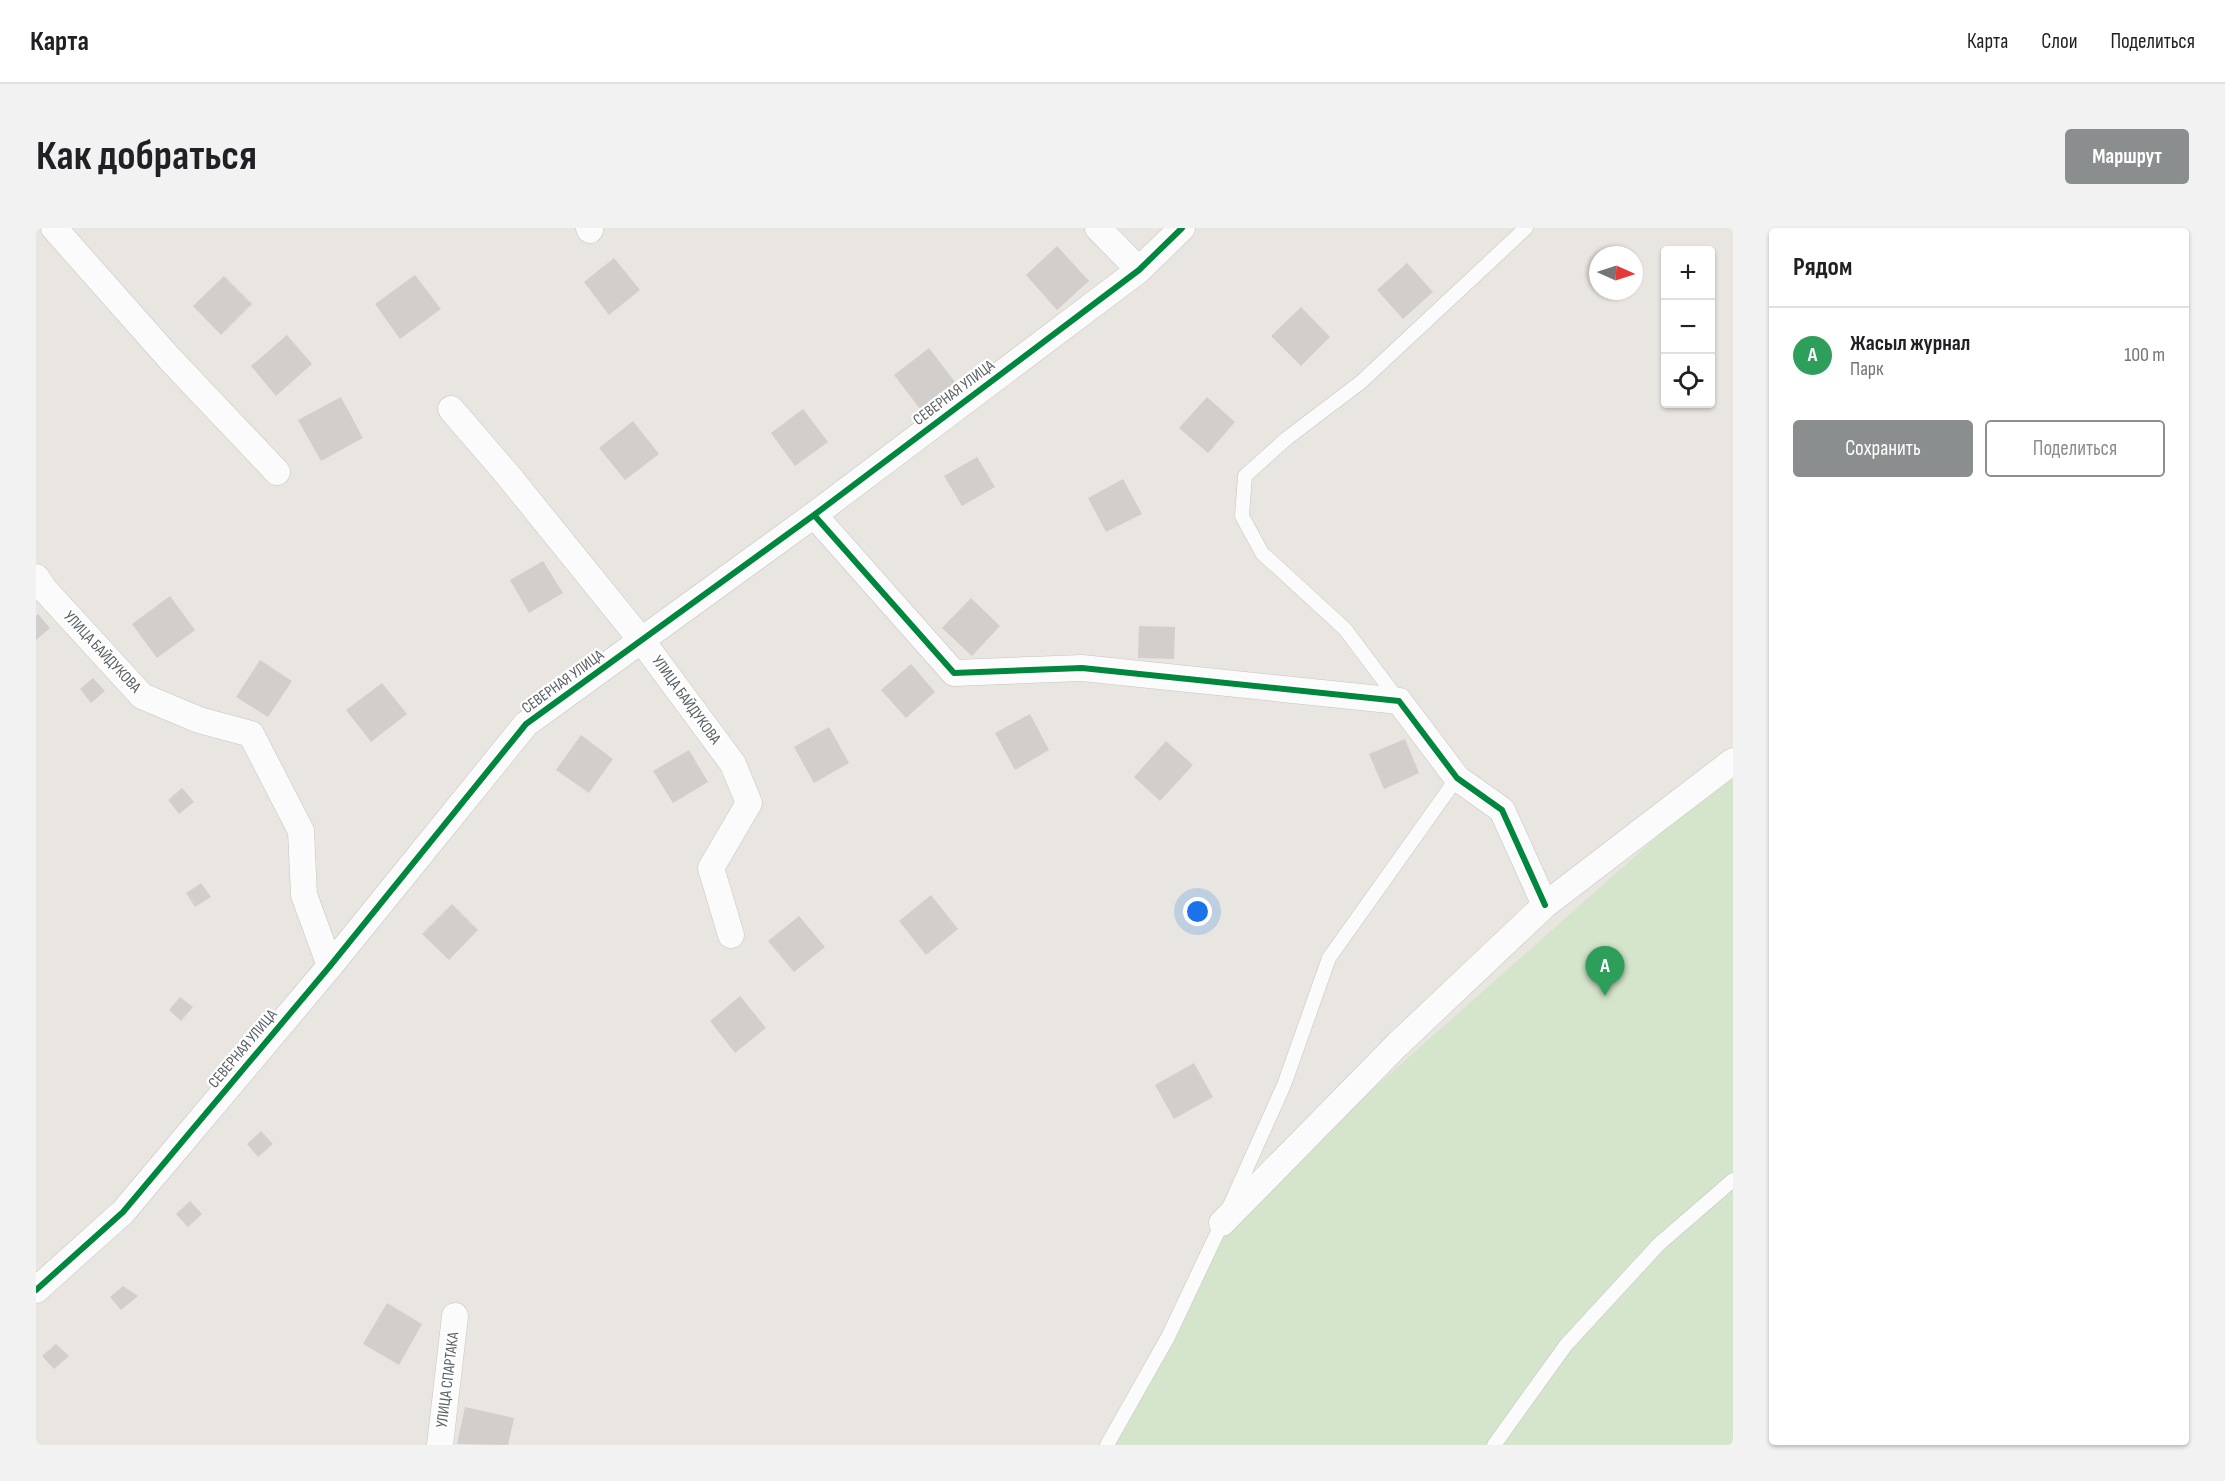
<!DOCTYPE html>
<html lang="ru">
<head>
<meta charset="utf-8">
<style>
  body { margin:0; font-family:"Sofia Sans Condensed",sans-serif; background:#f2f2f2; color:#202124 }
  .controls { position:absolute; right:18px; top:18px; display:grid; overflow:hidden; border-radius:6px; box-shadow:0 2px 4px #0004 }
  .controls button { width:54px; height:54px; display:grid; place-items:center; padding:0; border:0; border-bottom:2px solid #e0e0e0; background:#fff; color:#202124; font:30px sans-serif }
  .compass { position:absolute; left:1553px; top:18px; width:54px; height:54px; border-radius:50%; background:#fff; box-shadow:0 2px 4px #0004; rotate:93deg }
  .you { position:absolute; left:1162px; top:684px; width:21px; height:21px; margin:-15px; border:4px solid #fff; border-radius:50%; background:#1a73e8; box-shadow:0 0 0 9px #1a73e833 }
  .badge { display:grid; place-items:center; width:39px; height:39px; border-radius:50%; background:#8b8e8e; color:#fff; font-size:20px; font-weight:700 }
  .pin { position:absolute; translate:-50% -50px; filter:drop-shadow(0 2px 3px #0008) }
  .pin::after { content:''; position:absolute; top:32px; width:21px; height:18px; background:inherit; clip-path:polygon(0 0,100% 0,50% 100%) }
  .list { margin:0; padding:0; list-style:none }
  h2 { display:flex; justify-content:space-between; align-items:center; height:78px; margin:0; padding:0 24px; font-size:26px }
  h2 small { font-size:20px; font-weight:400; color:#757577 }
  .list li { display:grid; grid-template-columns:39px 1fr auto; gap:18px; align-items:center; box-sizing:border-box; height:96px; padding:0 24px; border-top:2px solid #e0e0e0 }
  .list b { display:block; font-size:22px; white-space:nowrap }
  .list p { margin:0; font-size:20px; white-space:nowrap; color:#757577 }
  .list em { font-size:20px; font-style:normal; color:#757577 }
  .actions { display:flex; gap:12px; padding:18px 24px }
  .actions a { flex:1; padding:14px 0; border:2px solid #8b8e8e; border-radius:6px; text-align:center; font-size:21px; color:#8b8e8e }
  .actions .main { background:#8b8e8e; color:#fff }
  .icon { flex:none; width:33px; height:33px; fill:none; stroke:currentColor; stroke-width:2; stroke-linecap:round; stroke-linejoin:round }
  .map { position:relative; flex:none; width:1697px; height:1217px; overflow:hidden; border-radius:6px }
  header { display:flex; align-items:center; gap:36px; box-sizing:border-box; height:84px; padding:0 30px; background:#fff; border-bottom:2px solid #e0e0e0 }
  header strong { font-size:28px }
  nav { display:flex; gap:33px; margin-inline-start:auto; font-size:21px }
  .intro { display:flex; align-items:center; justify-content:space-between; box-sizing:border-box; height:144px; padding:0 36px }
  h1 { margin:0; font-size:42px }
  .button { padding:15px 27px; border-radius:6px; background:#8b8e8e; color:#fff; font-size:21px; font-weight:700 }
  main { display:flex; gap:36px; padding:0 36px }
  aside { flex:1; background:#fff; border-radius:6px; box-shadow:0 2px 4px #0004 }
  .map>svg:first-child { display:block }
</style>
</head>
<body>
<header>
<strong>Карта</strong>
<nav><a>Карта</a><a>Слои</a><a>Поделиться</a></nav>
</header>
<div class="intro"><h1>Как добраться</h1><a class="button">Маршрут</a></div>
<main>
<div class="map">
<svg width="1697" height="1217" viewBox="0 0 1697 1217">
  <rect width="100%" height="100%" fill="#e9e6e2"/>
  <path fill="#d4e5cc" d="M1697,541V1217H1070L1186,995Z"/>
  <path fill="#d1cecc" d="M1021,18L1053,53L1021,82L990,47Z
    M578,30L604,62L573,87L548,54Z
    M1371,35L1397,64L1367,91L1341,62Z
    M379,47L405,81L364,111L339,76Z
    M188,48L216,76L185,107L157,78Z
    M1265,79L1294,109L1265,138L1235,108Z
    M251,107L276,136L240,168L215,138Z
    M893,120L919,154L884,181L858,147Z
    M305,169L327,210L285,233L262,192Z
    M1171,169L1199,194L1172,225L1143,200Z
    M767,181L792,214L759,238L735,205Z
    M597,193L623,226L589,252L563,220Z
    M941,229L959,259L926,278L908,248Z
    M1087,251L1106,286L1070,304L1052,270Z
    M507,333L527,365L493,385L474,352Z
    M134,368L159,402L121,430L96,396Z
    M935,370L964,398L936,428L906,400Z
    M2,386L14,400L0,412V388Z
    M1103,398L1139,399L1138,431L1102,430Z
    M224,432L256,453L232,489L200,469Z
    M875,436L899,464L870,490L845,462Z
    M57,450L69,463L55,475L44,461Z
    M346,455L371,486L335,514L310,482Z
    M994,486L1013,522L979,542L959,505Z
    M793,499L813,535L778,555L758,519Z
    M545,507L577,531L553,565L520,542Z
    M1369,511L1383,545L1348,561L1333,526Z
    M1130,513L1157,537L1124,573L1098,549Z
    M653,522L672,554L637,575L617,543Z
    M146,560L158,574L143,586L132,572Z
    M165,655L175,669L159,679L150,665Z
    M895,667L922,701L890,727L863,693Z
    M416,676L442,702L413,732L386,706Z
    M763,688L789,719L758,744L732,713Z
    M704,768L730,800L699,825L674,793Z
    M144,769L157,779L145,793L133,782Z
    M1158,835L1177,869L1138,891L1119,857Z
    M225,903L237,916L222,929L211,916Z
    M154,973L166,986L152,999L140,986Z
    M87,1058L102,1068L85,1082L74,1069Z
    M351,1075L386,1096L363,1137L327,1116Z
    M20,1116L33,1128L18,1141L6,1128Z
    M429,1179L478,1190L472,1217L421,1216Z"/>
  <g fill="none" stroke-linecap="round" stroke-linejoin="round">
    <defs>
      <path id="lane" d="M1363,473L1309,401L1226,325L1206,288L1209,248L1250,211L1325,154L1490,0
        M1071,1217L1132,1109L1186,995L1248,857L1293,730L1421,550
        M1458,1217L1530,1117L1623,1016L1697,952"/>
      <path id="street" d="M18,0L134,131L241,244
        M553,0L554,2
        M1062,0L1103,42
        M415,181L471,246L606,413L697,536L713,575L675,640L695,707
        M778,287L918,445L1046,440L1363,473L1421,550L1466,582L1509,677
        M0,349L9,362L106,468L163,492L215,506L265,603L268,667L294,738
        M1186,995L1361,817L1509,677L1697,533
        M0,1062L87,984L294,738L490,496L778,287L1103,42L1146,0
        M404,1217L419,1088"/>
    </defs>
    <use href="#lane" stroke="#c4c4c3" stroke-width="15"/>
    <use href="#street" stroke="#c4c4c3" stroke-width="27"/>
    <use href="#lane" stroke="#fcfbfb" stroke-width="14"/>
    <use href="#street" stroke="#fcfbfb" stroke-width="26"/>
    <defs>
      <path id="cycleway" d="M778,287L918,445L1046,440L1363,473L1421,550L1466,582L1509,677
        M0,1062L87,984L294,738L490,496L778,287L1103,42L1146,0"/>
    </defs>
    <use href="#cycleway" stroke="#fff" stroke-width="10"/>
    <use href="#cycleway" stroke="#00873e" stroke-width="6"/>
  </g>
  <g text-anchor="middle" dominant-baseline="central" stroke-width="4.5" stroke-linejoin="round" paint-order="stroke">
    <g font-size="16" fill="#585e61" stroke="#fff">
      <text transform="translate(918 165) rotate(-37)">СЕВЕРНАЯ УЛИЦА</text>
      <text transform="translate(66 424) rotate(47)">УЛИЦА БАЙДУКОВА</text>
      <text transform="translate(527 454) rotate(-36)">СЕВЕРНАЯ УЛИЦА</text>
      <text transform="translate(650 472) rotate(54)">УЛИЦА БАЙДУКОВА</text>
      <text transform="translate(207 821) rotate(-50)">СЕВЕРНАЯ УЛИЦА</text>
      <text transform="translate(412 1152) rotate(-83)">УЛИЦА СПАРТАКА</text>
    </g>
  </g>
</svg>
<div class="controls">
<button>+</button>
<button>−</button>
<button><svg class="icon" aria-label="locate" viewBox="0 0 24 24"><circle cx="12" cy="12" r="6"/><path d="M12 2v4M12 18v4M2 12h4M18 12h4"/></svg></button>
</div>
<svg class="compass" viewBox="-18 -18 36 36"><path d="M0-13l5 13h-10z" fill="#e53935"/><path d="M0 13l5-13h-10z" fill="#757577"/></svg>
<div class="you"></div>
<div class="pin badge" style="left:1569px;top:768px;background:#2e9e5b">A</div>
</div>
<aside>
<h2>Рядом<small></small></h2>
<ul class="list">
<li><span class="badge" style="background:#2e9e5b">A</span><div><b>Жасыл журнал</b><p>Парк</p></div><em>100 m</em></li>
</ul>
<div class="actions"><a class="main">Сохранить</a><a>Поделиться</a></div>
</aside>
</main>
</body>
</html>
